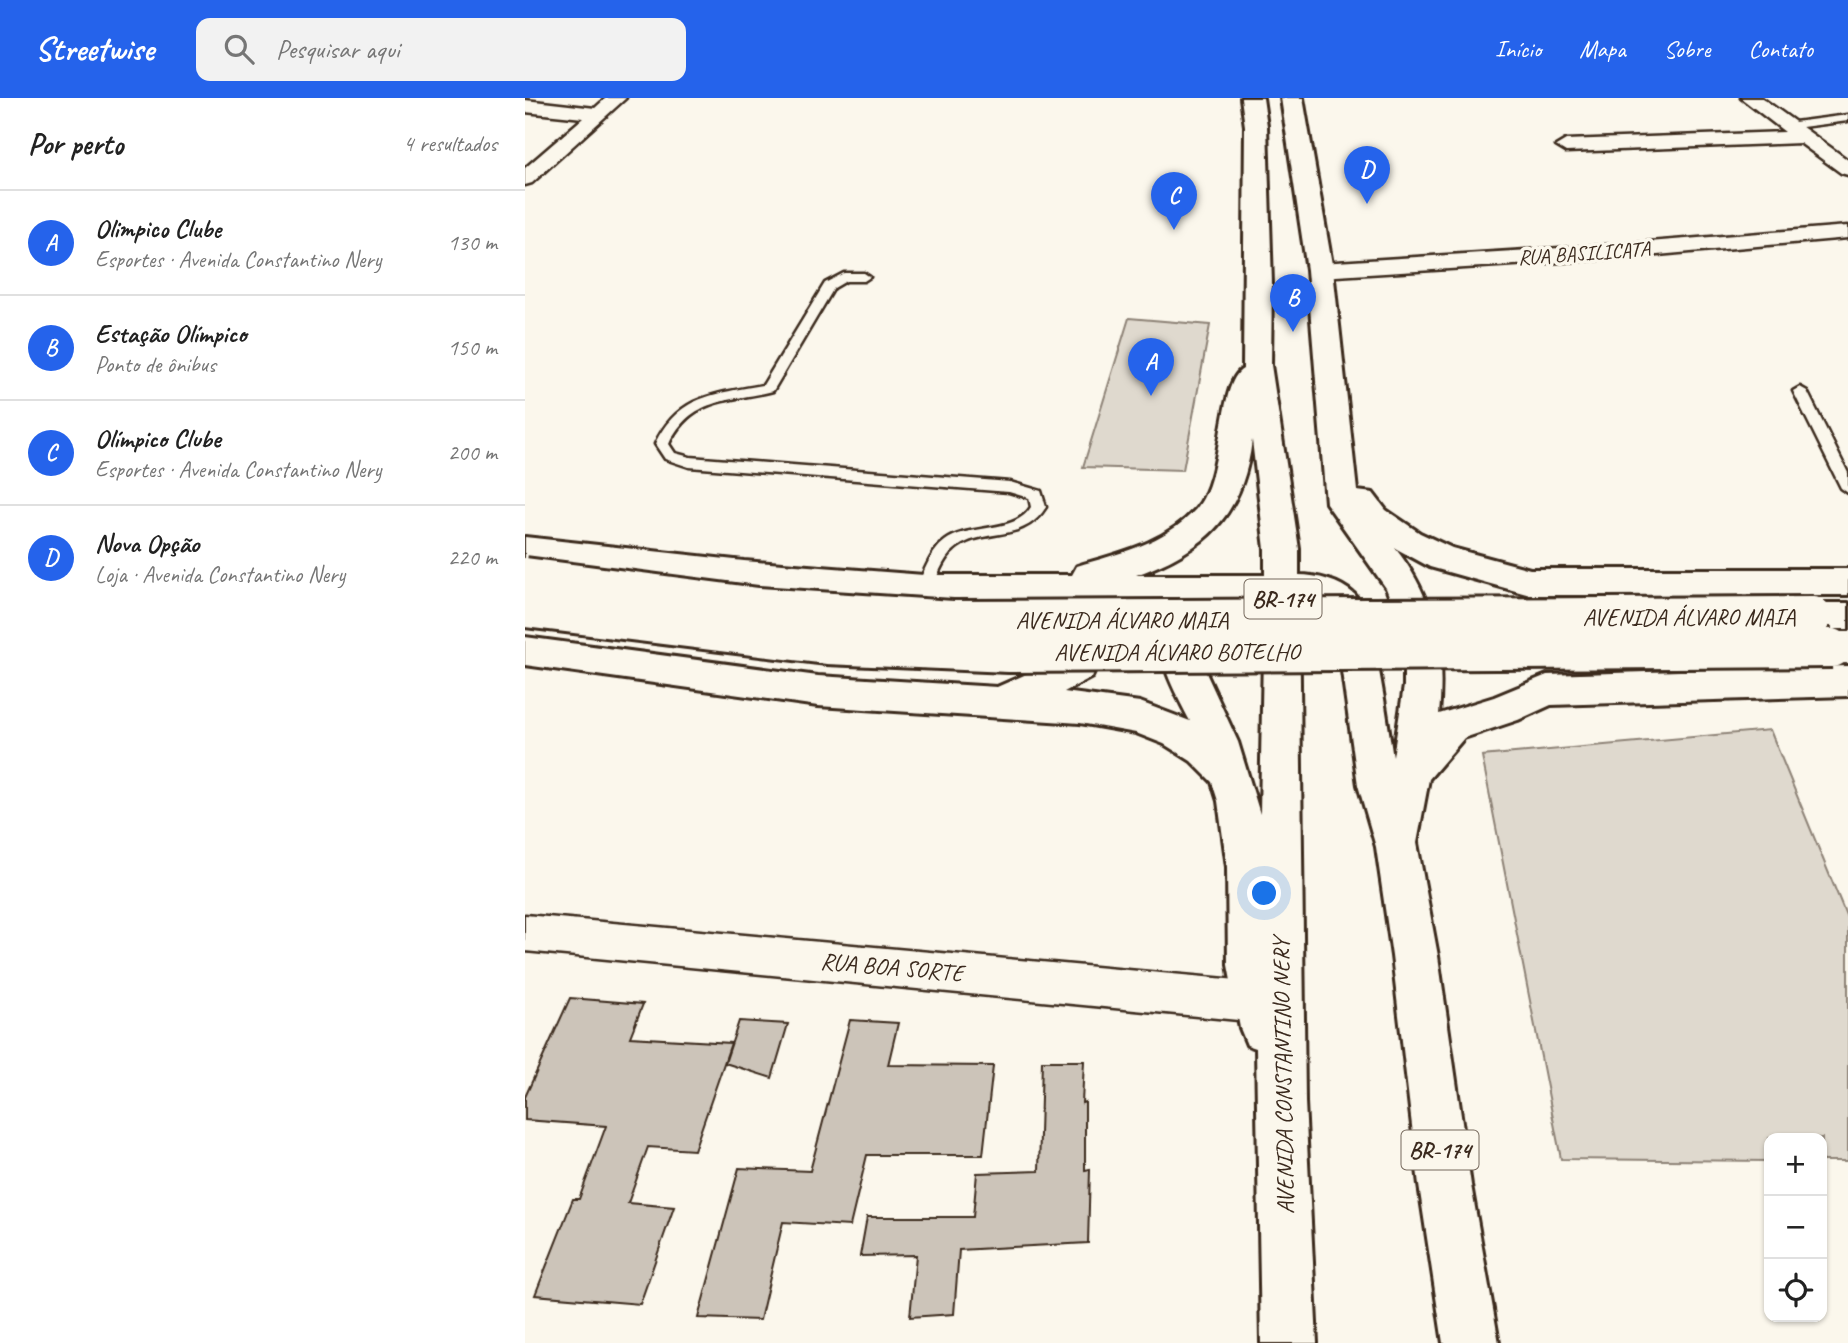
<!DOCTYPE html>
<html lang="pt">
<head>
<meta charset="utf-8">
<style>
  body { margin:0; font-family:Caveat,sans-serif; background:#f2f2f2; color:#222 }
  .controls { position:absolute; right:21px; bottom:21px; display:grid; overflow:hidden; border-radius:14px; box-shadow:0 2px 5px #0004 }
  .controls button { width:63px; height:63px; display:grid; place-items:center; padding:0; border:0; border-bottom:2px solid #e0e0e0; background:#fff; color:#222; font:35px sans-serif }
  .you { position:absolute; left:740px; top:796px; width:24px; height:24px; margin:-18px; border:5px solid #fff; border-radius:50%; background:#1a73e8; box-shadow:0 0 0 10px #1a73e833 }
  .badge { display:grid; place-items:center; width:46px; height:46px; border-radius:50%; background:#2563eb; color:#fff; font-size:23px; font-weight:700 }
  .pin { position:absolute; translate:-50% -58px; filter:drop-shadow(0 2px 4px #0008) }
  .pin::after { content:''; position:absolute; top:37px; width:24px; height:21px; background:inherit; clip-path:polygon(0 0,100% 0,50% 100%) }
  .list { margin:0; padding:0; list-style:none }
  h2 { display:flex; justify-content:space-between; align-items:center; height:91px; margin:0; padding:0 28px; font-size:30px }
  h2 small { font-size:23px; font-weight:400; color:#767676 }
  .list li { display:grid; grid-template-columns:46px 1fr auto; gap:21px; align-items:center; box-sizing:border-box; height:105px; padding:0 28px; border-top:2px solid #e0e0e0 }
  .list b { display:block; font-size:26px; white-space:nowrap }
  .list p { margin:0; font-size:23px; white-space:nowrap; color:#767676 }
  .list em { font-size:23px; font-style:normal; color:#767676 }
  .icon { flex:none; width:38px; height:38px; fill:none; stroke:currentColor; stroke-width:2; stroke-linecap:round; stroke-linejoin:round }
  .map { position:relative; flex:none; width:1323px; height:1245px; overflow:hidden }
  header { display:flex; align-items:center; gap:42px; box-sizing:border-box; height:98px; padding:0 35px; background:#2563eb; color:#fff }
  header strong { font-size:33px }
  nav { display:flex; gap:38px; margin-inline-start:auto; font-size:24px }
  .search { width:490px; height:63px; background:#f2f2f2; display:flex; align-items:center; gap:18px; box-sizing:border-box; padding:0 24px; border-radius:14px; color:#767676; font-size:26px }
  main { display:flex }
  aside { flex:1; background:#fff }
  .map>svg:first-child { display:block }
</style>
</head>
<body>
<header>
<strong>Streetwise</strong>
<div class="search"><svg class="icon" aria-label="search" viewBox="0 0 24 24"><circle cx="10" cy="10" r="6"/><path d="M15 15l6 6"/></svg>Pesquisar aqui</div>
<nav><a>Início</a><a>Mapa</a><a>Sobre</a><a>Contato</a></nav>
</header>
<main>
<aside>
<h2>Por perto<small>4 resultados</small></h2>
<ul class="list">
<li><span class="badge">A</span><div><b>Olimpico Clube</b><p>Esportes · Avenida Constantino Nery</p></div><em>130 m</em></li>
<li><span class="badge">B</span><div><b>Estação Olímpico</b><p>Ponto de ônibus</p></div><em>150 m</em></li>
<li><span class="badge">C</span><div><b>Olímpico Clube</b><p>Esportes · Avenida Constantino Nery</p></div><em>200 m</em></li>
<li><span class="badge">D</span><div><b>Nova Opção</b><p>Loja · Avenida Constantino Nery</p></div><em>220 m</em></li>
</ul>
</aside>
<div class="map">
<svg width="1323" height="1245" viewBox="0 0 1323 1245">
  <rect width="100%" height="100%" fill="#fbf7ec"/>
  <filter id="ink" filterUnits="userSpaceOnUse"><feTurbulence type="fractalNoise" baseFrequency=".0143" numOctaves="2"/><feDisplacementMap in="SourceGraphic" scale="14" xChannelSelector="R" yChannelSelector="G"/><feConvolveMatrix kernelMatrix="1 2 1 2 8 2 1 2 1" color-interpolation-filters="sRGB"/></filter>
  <g filter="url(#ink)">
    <path fill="#dfd9ce" stroke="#8d8276" stroke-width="2" d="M604,220L685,227L658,372L558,369Z
      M1245,632L1323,822V1063H1297V1040H1244V1063L1036,1061L957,658Z"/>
    <path fill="#ccc4b9" stroke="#3b2a1e" stroke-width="2" d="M45,900L118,906L105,939L206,945L169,1052L123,1049L103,1105L149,1109L115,1206L10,1197L48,1101H54L81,1028L0,1022V999Z
      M325,922L373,925L363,967L468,968L458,1057H342L325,1128L258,1124L235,1222L173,1220L214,1070L285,1073Z
      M214,923L263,926L247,980L200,965Z
      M517,963H559L557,1005L560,1004V1072L565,1071L563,1145L434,1152L429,1216L385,1219L391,1157L335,1158L342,1119H448L452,1075L514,1073Z"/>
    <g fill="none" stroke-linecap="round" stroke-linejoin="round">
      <defs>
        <path id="service" d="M1323,17V23L1262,31L1257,28L1262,25Z
          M319,175H339L345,179L339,183H321L309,190L248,293C204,304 166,299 144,346L150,355L165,359L485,384L516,393L521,409C498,447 456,428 429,452C417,462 412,480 405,494L399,496L391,490C399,475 405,454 420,443C443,425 490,436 506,409L504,400L484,394L164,369L140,361L130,346C153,297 190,296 238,287L300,185Z
          M1275,289L1282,293L1323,375V395L1316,390L1268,293Z"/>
        <path id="minor" d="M81,0H101L7,85L0,87V70L58,20L0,14V2L70,10Z
          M1216,0H1237L1323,62V77L1316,75L1275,45L1041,54L1031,48L1041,42L1260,34Z
          M1323,128V140L1099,160L795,179L787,177L784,172L787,167L795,165L1099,146Z
          M0,817L734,884L748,890L754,904L748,918L734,924L0,853Z"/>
        <path id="primary" d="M1288,505H1323V531H1288L1275,528L1270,518L1275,508Z"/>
        <path id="trunk" d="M716,0H738L742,28L747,186L746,267L774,451V477C792,477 815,483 829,496C849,515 863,628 868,659L879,588V557L875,526L861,490L801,405L782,172L756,0H778L808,172L832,393L848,395L861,412L895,435L927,450L1005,471H1323V497H1005L905,469L870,450C910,500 920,554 914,616L969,599L1022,577L1323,568V598L1026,607L993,622L939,640L904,681L892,745L913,858L946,1087L974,1245H918L894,1087L867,858L851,749L833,687L814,552L802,514L783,503H774L780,1004L792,1245H736L731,950L722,947L715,930L703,867L702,769L693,703L687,684L666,663L639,646L611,635L555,625L293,608L0,567V539L293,578L472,589L540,559L550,539L547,530L552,520L565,516L578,520L586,539L567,579L539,594L615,604L665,623C649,592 622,546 640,511L653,507L666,511L671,521L676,564L713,644L735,716L739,503H399L219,489L0,463V439L219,463L399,477H547L552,468C595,455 639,446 671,411C700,379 692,285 718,271L720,28ZM727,342L740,451V477H611C681,452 718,417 727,342Z"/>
      </defs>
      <use href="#service" stroke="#3b2a1e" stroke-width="5"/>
      <use href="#minor" stroke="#3b2a1e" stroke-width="5"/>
      <use href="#primary" stroke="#3b2a1e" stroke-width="6"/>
      <use href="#trunk" stroke="#3b2a1e" stroke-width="6"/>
      <use href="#service" fill="#fbf7ec" fill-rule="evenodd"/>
      <use href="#minor" fill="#fbf7ec" fill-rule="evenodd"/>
      <use href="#primary" fill="#fbf7ec" fill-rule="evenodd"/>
      <use href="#trunk" fill="#fbf7ec" fill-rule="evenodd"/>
      <defs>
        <path id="primary-bridge" d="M0,479L233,509L427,522L1288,518
          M0,510L302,547L484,555L1307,550"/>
      </defs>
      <use href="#primary-bridge" stroke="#3b2a1e" stroke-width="44" stroke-linecap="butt"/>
      <use href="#primary-bridge" stroke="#fbf7ec" stroke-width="38"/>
    </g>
  </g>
  <g text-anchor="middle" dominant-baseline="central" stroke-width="7" stroke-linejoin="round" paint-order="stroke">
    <g font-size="21" fill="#3b2a1e" stroke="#fbf7ec">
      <text transform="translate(1059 155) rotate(-4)">RUA BASILICATA</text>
    </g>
    <g fill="#fbf7ec" stroke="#75685c" stroke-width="2">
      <rect x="719.5" y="481.5" width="77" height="39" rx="5"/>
      <rect x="876.5" y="1032.5" width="77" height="39" rx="5"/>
    </g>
    <g font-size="23" font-weight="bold" fill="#3b2a1e">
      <text x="758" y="501">BR-174</text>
      <text x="915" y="1052">BR-174</text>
    </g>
    <g font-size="24" fill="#3b2a1e" stroke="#fbf7ec">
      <text x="1164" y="519">AVENIDA ÁLVARO MAIA</text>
      <text x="597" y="522">AVENIDA ÁLVARO MAIA</text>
      <text x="652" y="554">AVENIDA ÁLVARO BOTELHO</text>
      <text transform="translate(367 869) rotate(5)">RUA BOA SORTE</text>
      <text transform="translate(758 978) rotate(-91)">AVENIDA CONSTANTINO NERY</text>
    </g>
  </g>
</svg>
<div class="controls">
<button>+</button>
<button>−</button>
<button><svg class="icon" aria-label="locate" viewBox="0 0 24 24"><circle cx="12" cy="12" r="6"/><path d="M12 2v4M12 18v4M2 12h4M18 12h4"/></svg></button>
</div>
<div class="you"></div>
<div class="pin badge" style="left:626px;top:298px">A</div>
<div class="pin badge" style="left:768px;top:234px">B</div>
<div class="pin badge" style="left:649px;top:132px">C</div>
<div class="pin badge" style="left:842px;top:106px">D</div>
</div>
</main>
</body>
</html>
